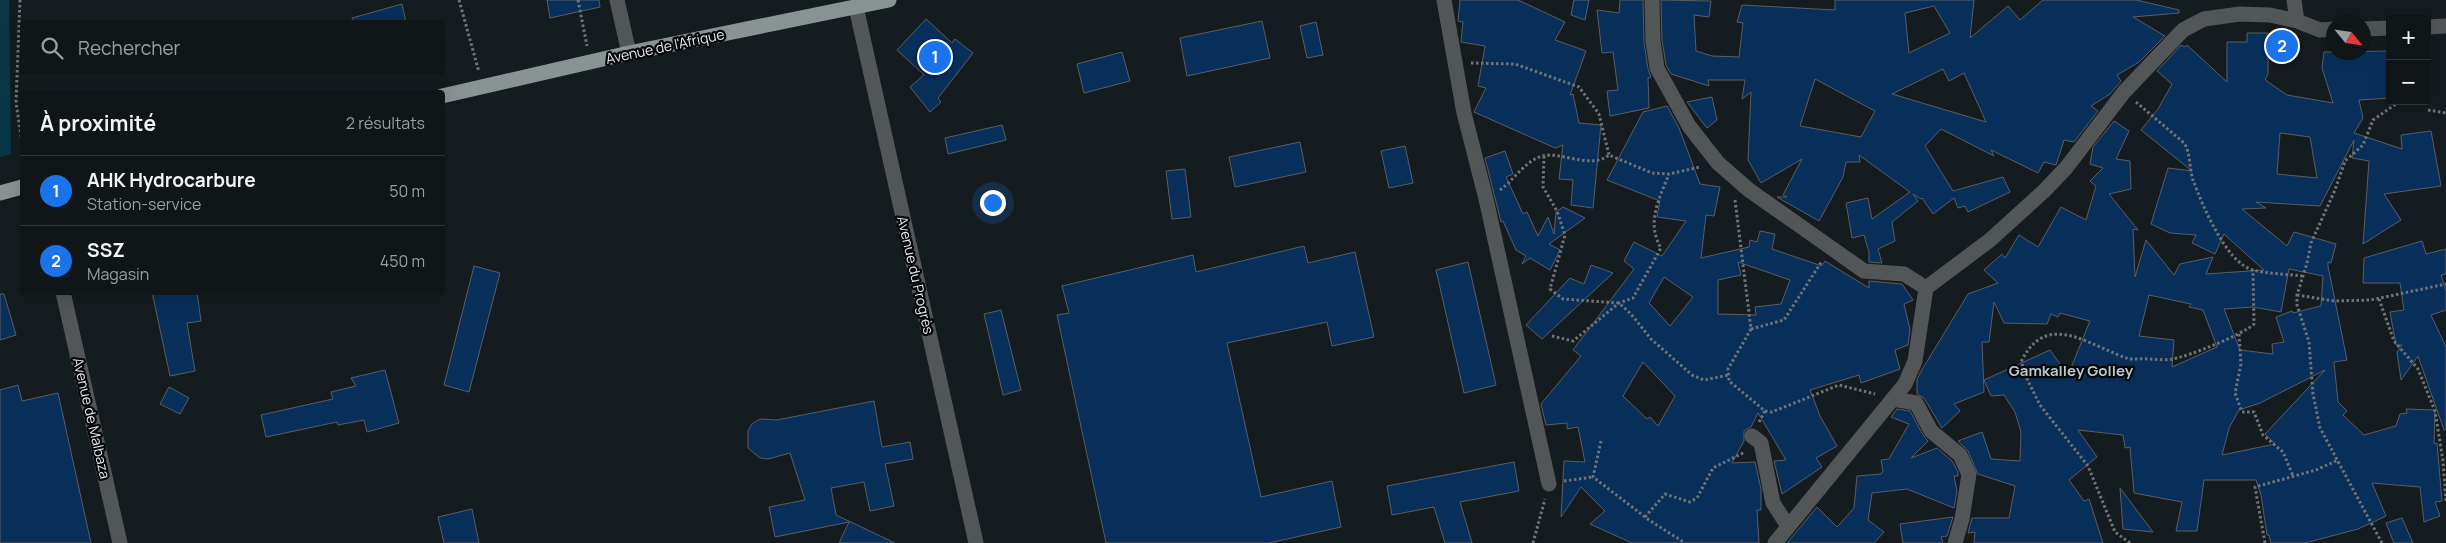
<!DOCTYPE html>
<html lang="fr">
<head>
<meta charset="utf-8">
<style>
  body { margin:0; font-family:Manrope,sans-serif; background:#191e20; color:#f1f3f6 }
  .controls { position:absolute; right:15px; top:15px; display:grid; overflow:hidden; border-radius:5px; box-shadow:0 5px 20px #0002 }
  .controls button { width:45px; height:45px; display:grid; place-items:center; padding:0; border:0; border-bottom:1px solid #303436; background:#101517; color:#f1f3f6; font:25px sans-serif }
  .compass { position:absolute; left:2326px; top:15px; width:45px; height:45px; border-radius:50%; background:#101517; box-shadow:0 5px 20px #0002; rotate:119deg }
  .you { position:absolute; left:992px; top:202px; width:18px; height:18px; margin:-12px; border:4px solid #fff; border-radius:50%; background:#1a73e8; box-shadow:0 0 0 8px #1a73e833 }
  .badge { display:grid; place-items:center; width:32px; height:32px; border-radius:50%; background:#1a73e8; color:#fff; font-size:16px; font-weight:700 }
  .pin { position:absolute; translate:-50% -50%; border:2px solid #fff; box-shadow:0 1px 5px #0006 }
  .list { margin:0; padding:0; list-style:none }
  h2 { display:flex; justify-content:space-between; align-items:center; height:65px; margin:0; padding:0 20px; font-size:21px }
  h2 small { font-size:16px; font-weight:400; color:#9c9fa1 }
  .list li { display:grid; grid-template-columns:32px 1fr auto; gap:15px; align-items:center; box-sizing:border-box; height:70px; padding:0 20px; border-top:1px solid #303436 }
  .list b { display:block; font-size:19px; white-space:nowrap }
  .list p { margin:0; font-size:16px; white-space:nowrap; color:#9c9fa1 }
  .list em { font-size:16px; font-style:normal; color:#9c9fa1 }
  .icon { flex:none; width:28px; height:28px; fill:none; stroke:currentColor; stroke-width:2; stroke-linecap:round; stroke-linejoin:round }
  .map { position:relative; flex:none; width:2446px; height:543px; overflow:hidden }
  .search { position:absolute; background:#101517; box-shadow:0 5px 20px #0002; left:20px; top:20px; width:425px; height:55px; display:flex; align-items:center; gap:12px; box-sizing:border-box; padding:0 18px; border-radius:5px; color:#9c9fa1; font-size:19px }
  .panel { position:absolute; background:#101517; box-shadow:0 5px 20px #0002; left:20px; top:90px; width:425px; height:205px; border-radius:5px }
  .map>svg:first-child { display:block }
</style>
</head>
<body>
<div class="map">
<svg width="2446" height="543" viewBox="0 0 2446 543">
  <rect width="100%" height="100%" fill="#151c1f"/>
  <path fill="#0a3748" d="M0,0H9L11,154L0,157Z"/>
  <path fill="#082e5a" stroke="#595d64" fill-rule="evenodd" d="M547,0H599L600,7L550,18Z
    M1460,0H1518L1565,22L1555,40L1586,51L1570,95L1573,94L1579,123L1601,125L1593,208L1571,205L1573,180L1559,179L1563,145L1555,148L1474,112L1486,88L1478,86L1485,46L1461,42L1463,22L1458,21Z
    M1574,0H1589L1585,20L1571,15Z
    M1620,0H1643L1644,42L1648,69L1651,77L1648,78L1649,108L1610,116L1607,91L1618,90L1613,52L1602,53L1597,10L1619,13Z
    M1661,0L1711,1L1709,17L1694,15L1696,51L1712,56L1739,57L1743,23L1737,22L1742,5L1835,10V0H1974L1970,38L2008,6L2020,20L2043,0H2136L2179,10V13L2133,17L2165,36L2139,62L2117,75L2121,81L2110,94L2091,106L2098,111L2074,142L2064,140L2056,165L2044,162L2038,173L1991,150L1994,156L1941,129L1925,146L1953,191L2003,177L2010,192L1968,212L1965,206L1958,208L1954,198L1933,214L1922,198L1921,199L1913,194L1918,201L1892,222L1895,241L1878,249L1882,263L1869,262V252L1864,235L1852,238L1846,203L1868,198L1872,219L1910,192L1859,155L1860,162H1846L1843,177L1819,221L1777,197H1787L1783,195L1802,159L1761,183L1748,160L1751,92L1742,99L1745,80H1708L1709,86L1671,74L1666,65L1662,40ZM1934,6L1950,33L1909,53L1905,13ZM1943,69L1949,81L1964,73L1986,122L1892,94ZM1815,79L1875,111L1861,137L1800,126Z
    M402,4L406,22H353L352,18Z
    M926,19L952,43L955,39L973,53L938,98L941,102L930,112L910,87L924,75L897,50Z
    M1262,21L1270,58L1187,76L1180,38Z
    M1316,22L1323,55L1307,58L1300,26Z
    M2247,33H2268V74L2265,79L2268,82L2287,95L2333,103L2322,68L2324,52L2390,51V98L2359,100L2363,118L2354,133L2402,149L2401,135L2431,131L2441,186L2384,194L2401,220L2363,244L2369,161L2352,158L2354,140L2320,206L2256,202L2266,208L2242,209L2287,246L2294,232L2336,244L2331,263L2328,262V266L2347,360L2334,362L2338,402L2347,411L2343,415L2364,435L2396,426L2400,414L2407,413L2406,409L2435,410L2434,444L2437,443L2442,501L2435,502L2440,516L2424,522L2420,487L2372,483L2386,516L2358,529L2305,543H2271L2269,535H2267L2261,495L2256,480H2204L2197,531H2176L2182,502L2134,493L2130,447L2125,448L2123,435L2078,430L2097,457L2069,480L2084,501L2089,499L2103,543H1974L1975,532L1968,533L1972,518H2009L2015,486L1978,474L1968,451L1958,441L1982,432L1991,459L2020,461L2021,432L2015,412L2004,395L1991,396L1984,380L2050,350L2068,375L2090,321L2060,313L2058,317L2051,314L2047,324L2004,323L1994,302L1989,342H1982L1984,392L1954,404L1960,411L1942,428L1924,398L1917,394V380L1920,373L1968,294L1998,283L1984,270L2002,254L2005,258L2019,235L2038,247L2061,207L2086,220L2096,186L2090,181L2103,168L2090,164L2093,147L2114,121L2129,131L2116,159L2130,161L2131,189L2109,194L2138,230L2133,229L2135,277L2146,240L2174,275L2180,264L2213,257L2206,274L2264,270L2224,234L2215,254L2192,243L2196,235L2170,233L2151,224L2168,168L2192,171L2141,130L2158,109L2172,84L2157,71L2181,45L2185,47L2187,45L2227,82V42H2247ZM2280,133L2310,137L2317,178L2277,174ZM2289,269L2323,276L2321,306L2293,313L2292,311L2276,317L2284,342L2272,344L2273,354L2240,350L2224,309L2253,307L2281,312ZM2149,295L2191,304L2189,307L2203,310L2217,347L2172,367L2174,340L2139,336ZM2325,370L2265,434L2275,444L2222,455L2229,428L2239,410L2260,403Z
    M1122,52L1130,81L1084,93L1077,64Z
    M1712,97L1717,120L1707,128L1687,102Z
    M1667,106L1679,128L1700,184L1720,187L1714,216L1706,215L1701,258L1749,247L1750,240L1757,242L1760,231L1775,234L1772,249L1822,266L1825,261L1869,288V281L1902,284L1913,300L1904,304L1910,330L1908,345L1895,350L1900,369L1861,383L1859,375L1810,390L1820,416L1837,446L1816,458L1822,467L1782,494L1774,461L1786,460L1758,413L1751,427L1744,431V441L1732,463L1755,462L1761,489V510H1757L1759,543H1632L1590,524L1605,511L1581,487L1561,517L1564,461L1585,462L1578,427L1567,429V423L1546,425L1541,404L1581,356L1573,350L1634,269L1624,261L1634,242L1662,256L1686,221L1657,217L1660,201L1607,180L1643,112ZM1738,262L1790,280L1781,304L1755,307L1756,315L1718,314V280L1741,275ZM1664,277L1693,297L1670,326L1649,303ZM1643,362L1675,396L1658,426L1650,417L1647,419L1623,396Z
    M1002,125L1006,140L948,154L945,138Z
    M1300,142L1306,172L1235,187L1229,157Z
    M1405,146L1413,183L1389,188L1381,151Z
    M1505,151L1513,174L1506,177L1523,214L1527,212L1538,236L1548,217L1554,234L1556,212L1563,207L1585,218L1549,244L1560,250L1550,270L1530,258L1522,264L1526,256L1516,250L1503,221L1501,222L1485,158Z
    M1185,169L1191,217L1172,219L1166,171Z
    M2422,241L2426,254L2446,249V274L2441,275L2446,291V310L2431,315L2446,347V430H2444L2418,356L2401,380L2397,352L2402,345H2396L2390,312L2404,310L2400,283H2363L2364,258Z
    M1304,246L1308,263L1355,252L1374,337L1332,346L1327,322L1227,343L1261,497L1332,481L1341,527L1269,543H1106L1057,315L1069,313L1062,286L1193,255L1196,272Z
    M1468,262L1496,385L1464,393L1436,270Z
    M1591,265L1613,273L1542,339L1526,325L1570,278L1584,284Z
    M474,266L500,273L469,392L444,385Z
    M152,292H197L201,321L187,323L195,371L170,376Z
    M0,294H4L16,335L0,340Z
    M1001,310L1021,390L1003,395L984,314Z
    M385,370L399,423L367,432L364,420L338,425L337,422L266,437L261,415L333,399L331,392L356,386L351,378Z
    M18,385L22,401L58,393L91,543H0V390Z
    M169,387L189,398L180,414L160,404Z
    M874,401L882,447L910,442L913,459L885,464L894,506L870,511L864,482L831,488L836,515L895,543H839L849,522L775,537L769,507L805,500L790,453L768,459L760,458L748,448V431L752,424L760,419L777,420Z
    M1897,409L1910,411L1923,435L1928,441L1911,458L1937,448L1952,461L1958,472V476H1954L1957,491L1954,508L1907,489L1872,493L1868,520L1884,532L1874,543H1787L1817,507L1837,527L1854,508L1857,476L1881,474L1883,471L1881,460L1889,459L1909,424L1891,417Z
    M1514,462L1519,491L1460,502L1472,543H1445L1434,507L1392,515L1387,486Z
    M2120,488L2153,532L2123,529Z
    M472,509L479,543H444L438,517Z
    M1953,517L1947,536L1941,537L1943,543H1903L1900,524Z
    M2402,518L2413,543H2394L2386,523Z"/>
  <g fill="none" stroke-linecap="round" stroke-linejoin="round">
    <path stroke="#6f7477" stroke-width="3" stroke-dasharray="2.5 2.5" stroke-linecap="butt" d="M20,0L16,103L22,142
      M459,0L479,72
      M578,0L587,46
      M1471,63L1515,64L1579,87L1599,114L1609,155
      M2136,102L2184,143C2191,153 2189,168 2193,180C2202,204 2226,263 2253,270C2268,274 2286,274 2302,276
      M2428,110L2446,113
      M1544,156L1543,187L1557,211L1565,235L1550,289L1563,299L1619,303L1631,314L1651,339L1692,375L1704,380L1729,375
      M1500,190C1513,181 1525,161 1542,156C1562,151 1591,170 1609,155L1652,173L1669,174L1700,167
      M1735,200L1751,329L1728,369L1729,381L1765,411L1772,412L1839,385L1875,394
      M2297,295L2334,301L2371,300L2446,284
      M2379,299L2394,341L2418,369L2435,411L2443,461L2446,502
      M1751,329L1784,320L1822,261
      M2239,334L2241,364L2235,393L2242,412H2254L2263,435L2283,452L2293,476
      M1552,336L1573,341L1619,303L1633,298L1661,248C1646,223 1659,199 1669,174
      M1759,422L1765,411
      M1601,441L1593,477L1649,520L1685,543
      M1564,481L1593,477
      M1645,517L1665,494L1690,502L1697,498L1713,468L1745,452
      M1533,543L1545,499
      M2130,543L2115,532L2088,466L2040,405L2023,371L2022,360C2048,308 2094,349 2130,359C2133,359 2135,359 2138,359C2149,358 2162,361 2173,359C2189,356 2242,335 2254,324L2253,270
      M2265,543L2255,487L2316,470L2338,460
      M2382,543L2320,428L2313,394L2309,342L2297,305V295L2307,263L2311,243L2335,190L2345,161L2363,145L2373,120L2400,101"/>
    <path stroke="#525657" stroke-width="15" d="M617,0L629,53
      M1444,0L1464,113L1486,199L1549,484
      M1652,0L1653,41L1657,68L1689,126L1718,163L1749,190L1864,271L1904,274L1926,288
      M2294,0L2297,21
      M856,7L976,543
      M2427,27L2446,26
      M2364,29L2390,28
      M63,292L120,543
      M1893,399L1916,403L1931,431L1960,455L1969,474L1962,519L1955,543
      M1752,436L1761,443L1773,503L1788,526
      M1775,543L1905,384L1915,361L1926,288L1990,240L2044,191L2066,168L2124,92L2183,30L2204,19L2240,14L2270,15L2297,21L2320,30L2334,29"/>
    <path stroke="#8a9393" stroke-width="15" d="M442,96L629,53L889,0
      M0,193L22,187"/>
  </g>
  <g text-anchor="middle" dominant-baseline="central" stroke-width="4.5" stroke-linejoin="round" paint-order="stroke">
    <g font-size="14" fill="#e6eaed" stroke="#040607">
      <text transform="translate(665 46) rotate(-12)">Avenue de l'Afrique</text>
      <text transform="translate(916 275) rotate(77)">Avenue du Progrès</text>
      <text transform="translate(92 418) rotate(77)">Avenue de Malbaza</text>
    </g>
    <g font-size="15" font-weight="bold" fill="#bdc6cb" stroke="#040607">
      <text x="2071" y="370">Gamkalley Golley</text>
    </g>
  </g>
</svg>
<div class="controls">
<button>+</button>
<button>−</button>
</div>
<svg class="compass" viewBox="-18 -18 36 36"><path d="M0-13l5 13h-10z" fill="#e53935"/><path d="M0 13l5-13h-10z" fill="#9c9fa1"/></svg>
<div class="you"></div>
<div class="pin badge" style="left:935px;top:57px">1</div>
<div class="pin badge" style="left:2282px;top:46px">2</div>
<div class="search"><svg class="icon" aria-label="search" viewBox="0 0 24 24"><circle cx="10" cy="10" r="6"/><path d="M15 15l6 6"/></svg>Rechercher</div>
<section class="panel">
<h2>À proximité<small>2 résultats</small></h2>
<ul class="list">
<li><span class="badge">1</span><div><b>AHK Hydrocarbure</b><p>Station-service</p></div><em>50 m</em></li>
<li><span class="badge">2</span><div><b>SSZ</b><p>Magasin</p></div><em>450 m</em></li>
</ul>
</section>
</div>
</body>
</html>
